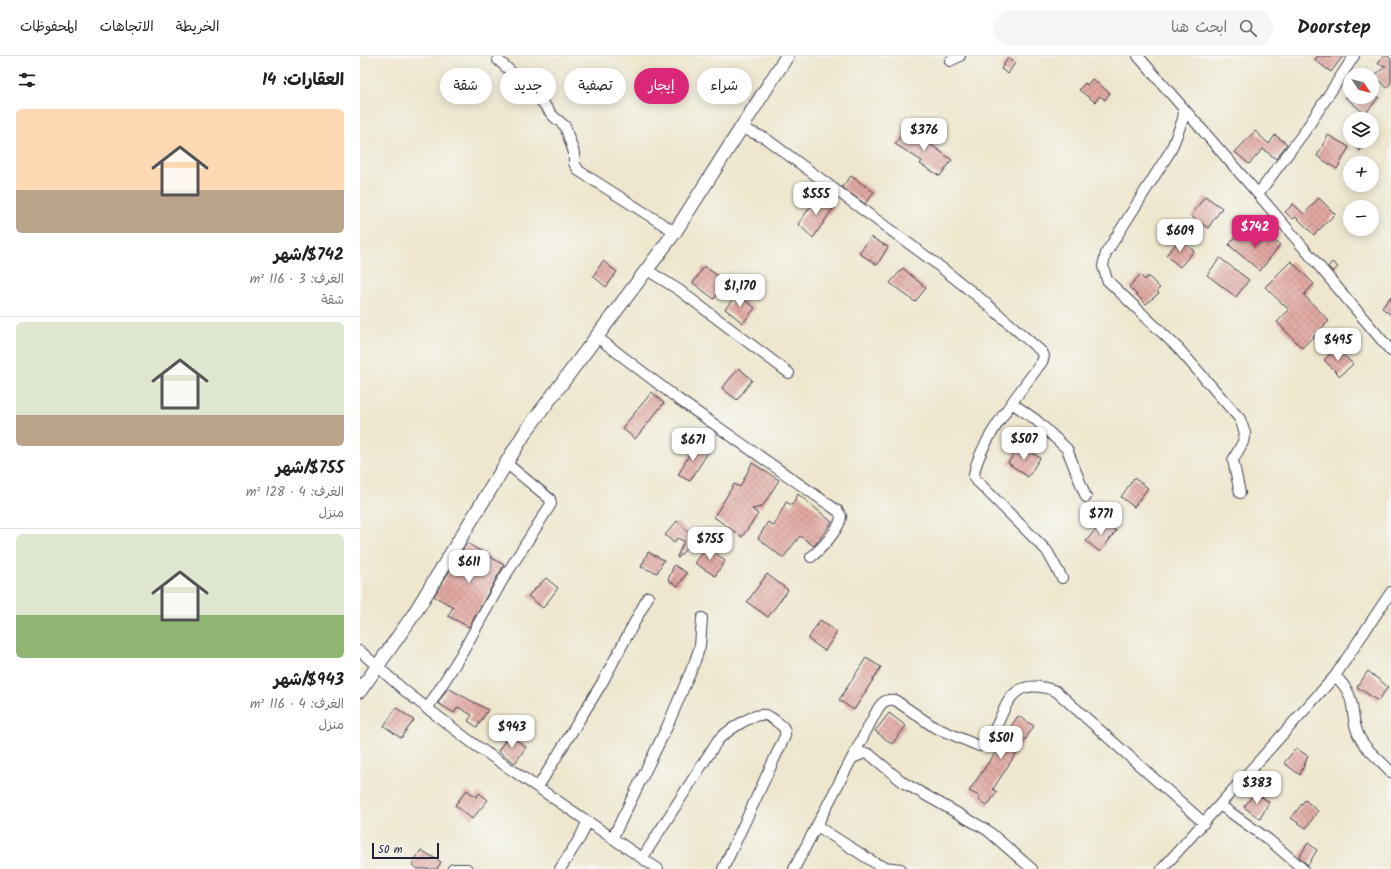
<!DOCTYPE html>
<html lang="ar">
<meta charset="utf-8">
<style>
body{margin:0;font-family:Kalam,"Playpen Sans Arabic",sans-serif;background:#f6f6f6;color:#222;direction:rtl;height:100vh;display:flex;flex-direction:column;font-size:15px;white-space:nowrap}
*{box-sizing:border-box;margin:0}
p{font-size:13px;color:#767676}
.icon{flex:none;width:22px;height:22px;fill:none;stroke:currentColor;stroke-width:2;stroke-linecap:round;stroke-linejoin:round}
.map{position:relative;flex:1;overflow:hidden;direction:ltr}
.panel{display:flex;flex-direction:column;background:#fff;width:360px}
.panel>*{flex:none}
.guide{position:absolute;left:12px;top:12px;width:380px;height:36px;direction:rtl;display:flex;gap:8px}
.needle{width:26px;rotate:125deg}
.tools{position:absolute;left:983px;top:12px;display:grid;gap:8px}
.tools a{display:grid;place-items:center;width:36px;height:36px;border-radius:50%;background:#fff;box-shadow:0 2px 10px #0003;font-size:20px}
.scale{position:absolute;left:12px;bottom:10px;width:67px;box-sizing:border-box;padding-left:4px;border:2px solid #22223b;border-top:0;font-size:11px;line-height:14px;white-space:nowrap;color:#22223b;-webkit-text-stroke:3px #f6f6f2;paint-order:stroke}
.price{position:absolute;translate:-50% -34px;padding:0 9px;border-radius:8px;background:#fff;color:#222;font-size:13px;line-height:26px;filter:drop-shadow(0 1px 2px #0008)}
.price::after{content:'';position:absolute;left:50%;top:24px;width:12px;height:9px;margin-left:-6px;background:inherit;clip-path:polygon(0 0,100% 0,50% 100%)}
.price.current{background:#db2777;color:#fff}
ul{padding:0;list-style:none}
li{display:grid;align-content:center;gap:8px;height:212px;padding:0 16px}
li+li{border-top:1px solid #e0e0e0}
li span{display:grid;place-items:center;height:124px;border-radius:6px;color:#555}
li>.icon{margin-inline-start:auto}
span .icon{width:72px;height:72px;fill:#fffc;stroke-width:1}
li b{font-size:17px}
h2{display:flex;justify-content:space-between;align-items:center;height:48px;padding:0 16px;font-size:17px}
.tag{padding:0 14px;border-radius:18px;background:#fff;box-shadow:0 2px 10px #0003;font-size:14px;line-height:36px}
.tag.current{background:#db2777;color:#fff}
header{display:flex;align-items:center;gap:24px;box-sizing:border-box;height:56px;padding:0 20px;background:#fff;border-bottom:1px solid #e0e0e0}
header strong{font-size:19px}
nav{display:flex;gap:22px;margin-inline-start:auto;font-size:14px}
.search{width:280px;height:36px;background:#f6f6f6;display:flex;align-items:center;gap:10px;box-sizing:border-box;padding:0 14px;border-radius:22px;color:#767676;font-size:15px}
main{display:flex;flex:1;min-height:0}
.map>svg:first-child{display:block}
.building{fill:url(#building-cross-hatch)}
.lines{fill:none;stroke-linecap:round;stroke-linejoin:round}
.minor-casing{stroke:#414051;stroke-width:12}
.tertiary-casing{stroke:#414051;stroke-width:15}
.minor{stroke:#fff;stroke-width:10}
.tertiary{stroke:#fff;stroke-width:13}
</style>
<header>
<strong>Doorstep</strong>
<div class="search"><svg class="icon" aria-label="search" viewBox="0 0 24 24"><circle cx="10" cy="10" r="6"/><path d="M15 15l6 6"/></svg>ابحث هنا</div>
<nav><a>الخريطة</a><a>الاتجاهات</a><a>المحفوظات</a></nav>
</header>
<main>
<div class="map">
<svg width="1031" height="813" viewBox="0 0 1031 813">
<defs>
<pattern id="building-cross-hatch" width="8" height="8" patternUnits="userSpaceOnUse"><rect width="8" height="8" fill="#e1a7a0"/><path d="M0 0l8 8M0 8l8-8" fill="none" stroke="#c18f8b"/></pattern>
</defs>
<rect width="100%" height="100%" fill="#f6f6f2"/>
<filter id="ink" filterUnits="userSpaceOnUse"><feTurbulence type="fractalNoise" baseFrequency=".025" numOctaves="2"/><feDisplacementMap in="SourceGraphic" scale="8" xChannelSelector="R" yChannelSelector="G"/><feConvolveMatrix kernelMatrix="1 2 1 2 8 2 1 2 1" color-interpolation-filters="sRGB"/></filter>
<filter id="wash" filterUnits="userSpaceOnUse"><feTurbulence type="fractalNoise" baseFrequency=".012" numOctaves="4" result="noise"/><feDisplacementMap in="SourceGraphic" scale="16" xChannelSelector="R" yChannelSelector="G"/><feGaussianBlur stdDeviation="0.9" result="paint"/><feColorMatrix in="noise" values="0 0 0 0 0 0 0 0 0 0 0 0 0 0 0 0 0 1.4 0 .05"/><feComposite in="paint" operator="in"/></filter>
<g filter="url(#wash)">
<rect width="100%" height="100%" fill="#eee7ce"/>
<g id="blocks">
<!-- building -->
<path class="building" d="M958,0H983L971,16L955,4Z
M1023,0H1028L1031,3V27L1027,32L1015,19L1026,10L1018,8Z
M648,2L655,7L648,18L641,13Z
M732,23L750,37L745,44L740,40L735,46L719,34L725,27L727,29Z
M985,41H1019L1005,58Z
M547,71L592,104L580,120L560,108L562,105L535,88Z
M895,75L909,88L915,79L927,88L916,103L903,93L889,108L875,96Z
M968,79L989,91L977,113L957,100Z
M990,85H1006L1000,95Z
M491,120L514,136L505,148L482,131Z
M458,140L474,151L453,182L438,168Z
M845,140L862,152L848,172L831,160Z
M959,142L975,158L954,179L936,161L933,163L925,156L933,148L944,158Z
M880,175L897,189L906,178L920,189L900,215L869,189Z
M511,181L528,191L517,209L499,197Z
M820,183L834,195L820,211L806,199Z
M860,202L889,224L876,241L847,219Z
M243,205L257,216L246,231L233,220Z
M931,205L954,228L944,239L969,265L942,292L917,266L929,254L905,231Z
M972,206L978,211L973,216L968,211Z
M344,210L366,226L354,243L333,227Z
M543,212L566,232L555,246L530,227Z
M780,219L785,224L788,220L800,232L797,235L799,237L786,248L769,231Z
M377,238L395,252L383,267L365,253Z
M1031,240V259L1022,252Z
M976,292L993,308L980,320L964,304Z
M379,312L392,324L377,344L362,332Z
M292,336L304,347L275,383L262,372Z
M336,386L349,395L330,425L318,419Z
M660,389L680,402L668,421L648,407Z
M392,407L419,424L402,451L392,453L398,458L382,481L354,461L374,428L380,431Z
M774,422L788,432L774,451L761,441Z
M438,438L472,466L454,490L440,480L423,502L398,482L408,466L414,470L426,446L432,449Z
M317,465L335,482L318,502L317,501L324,485L317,482L314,487L305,479Z
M743,465L756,475L740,496L726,485Z
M107,487L144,509L109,571L88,560L93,551L74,540Z
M348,490L365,505L355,520L335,507Z
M288,496L304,504L297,517L281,511Z
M314,509L327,517L318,530L308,524Z
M407,518L428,534L408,561L387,546Z
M186,522L198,532L183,552L168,540Z
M460,564L477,576L465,595L448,583Z
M506,602L521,611L494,654L479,644Z
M1008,615L1028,631L1018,645L997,631Z
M88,632L128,654L117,671L108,665L112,659L98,651L94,657L78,647Z
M36,652L54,664L41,682L24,670Z
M529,657L546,670L532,688L515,675Z
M658,660L674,670L633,733L637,736L627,750L619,744V740L609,735L640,690L638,689Z
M149,679L166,691L155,707L138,695Z
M936,692L948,700L940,719L924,707Z
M107,734L116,741L119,737L128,744L112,763L95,749Z
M895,736L909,746L900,763L884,751Z
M945,744L958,755L946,772L931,762Z
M948,787L957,794L948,809L939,801Z
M61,794L81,806L77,813H58L52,809Z"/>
</g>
</g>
<g filter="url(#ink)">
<use href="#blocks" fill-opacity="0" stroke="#414051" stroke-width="1"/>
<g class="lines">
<!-- minor casing -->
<g class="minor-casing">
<path id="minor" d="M778,0L898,138L1031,295
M138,4L174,36L193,60L205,70L214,97V107L219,115L315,176
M590,5L600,0
M824,54L823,63L811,94L746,197L743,210L747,224L818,292L880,363L885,377L883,386L873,404L880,437
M382,72L405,82L424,96L574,206L621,243L682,296L684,300L682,306C664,330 613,394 614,422L687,495L702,522
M898,138L945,75L994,0
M287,214L319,234L429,317
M237,281L318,343L478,455L481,460C481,472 460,494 451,501
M652,347L676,364L707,393L726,441
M0,595L45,635L115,689L298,813
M975,620C1001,643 987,661 1001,684C1008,696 1022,705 1031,716
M67,653L102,597L142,525L191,448L190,443L146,407
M493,702L504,697L509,698L544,727L627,774L672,813
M178,731L242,627L288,541
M860,749L909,784L943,813
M457,770L515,807L524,811L541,813
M253,781L307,671L335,605L340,590L342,562
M283,801L358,684C366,676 389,660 400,659C407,658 412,662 417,666C423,670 426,673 425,680L363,813
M93,813H107
M200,813L221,780L227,766
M434,813L514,660C519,651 522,642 535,644L574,671L619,690C649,676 636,613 696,635L844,767
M802,813L975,620L1031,536"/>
</g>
<!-- tertiary casing -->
<g class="tertiary-casing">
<path id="tertiary" d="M0,635L54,558L166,375L315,176L427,0"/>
</g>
<!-- minor -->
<use href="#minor" class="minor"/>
<!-- tertiary -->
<use href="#tertiary" class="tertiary"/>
</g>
</g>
</svg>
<div class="tools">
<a><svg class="needle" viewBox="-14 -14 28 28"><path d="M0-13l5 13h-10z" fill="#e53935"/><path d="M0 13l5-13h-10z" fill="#767676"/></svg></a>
<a><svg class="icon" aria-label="layers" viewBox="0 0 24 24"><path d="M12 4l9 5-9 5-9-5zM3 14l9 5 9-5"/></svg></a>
<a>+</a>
<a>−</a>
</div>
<div class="scale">50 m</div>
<b class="price" style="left:564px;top:96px">$376</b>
<b class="price" style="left:456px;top:160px">$555</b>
<b class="price current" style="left:895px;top:193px">$742</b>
<b class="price" style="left:820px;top:197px">$609</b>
<b class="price" style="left:380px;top:252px">$1,170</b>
<b class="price" style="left:978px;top:306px">$495</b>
<b class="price" style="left:664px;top:405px">$507</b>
<b class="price" style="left:333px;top:406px">$671</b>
<b class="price" style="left:741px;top:480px">$771</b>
<b class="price" style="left:350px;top:505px">$755</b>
<b class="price" style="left:109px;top:528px">$611</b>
<b class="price" style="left:152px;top:693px">$943</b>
<b class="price" style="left:641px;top:704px">$501</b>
<b class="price" style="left:897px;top:749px">$383</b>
<div class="guide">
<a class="tag">شراء</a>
<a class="tag current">إيجار</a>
<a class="tag">تصفية</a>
<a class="tag">جديد</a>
<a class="tag">شقة</a>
</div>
</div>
<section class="panel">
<h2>العقارات: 14<svg class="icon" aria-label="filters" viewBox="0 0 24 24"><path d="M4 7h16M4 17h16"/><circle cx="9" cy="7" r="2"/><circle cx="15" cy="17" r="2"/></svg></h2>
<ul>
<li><span style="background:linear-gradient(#ffd9b3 65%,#b9a48a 0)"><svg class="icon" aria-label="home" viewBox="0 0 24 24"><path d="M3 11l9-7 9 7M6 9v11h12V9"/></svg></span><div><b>$742/شهر</b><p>الغرف: 3 · 116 m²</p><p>شقة</p></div></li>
<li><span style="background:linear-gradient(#dfe7d0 75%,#b9a48a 0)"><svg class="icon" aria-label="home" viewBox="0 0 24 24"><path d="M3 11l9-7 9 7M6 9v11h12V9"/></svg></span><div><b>$755/شهر</b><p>الغرف: 4 · 128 m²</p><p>منزل</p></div></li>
<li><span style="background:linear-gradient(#dfe7d0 65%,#8fb573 0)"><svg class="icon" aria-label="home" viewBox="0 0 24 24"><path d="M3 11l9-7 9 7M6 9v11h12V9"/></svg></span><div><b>$943/شهر</b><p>الغرف: 4 · 116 m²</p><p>منزل</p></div></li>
</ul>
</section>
</main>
